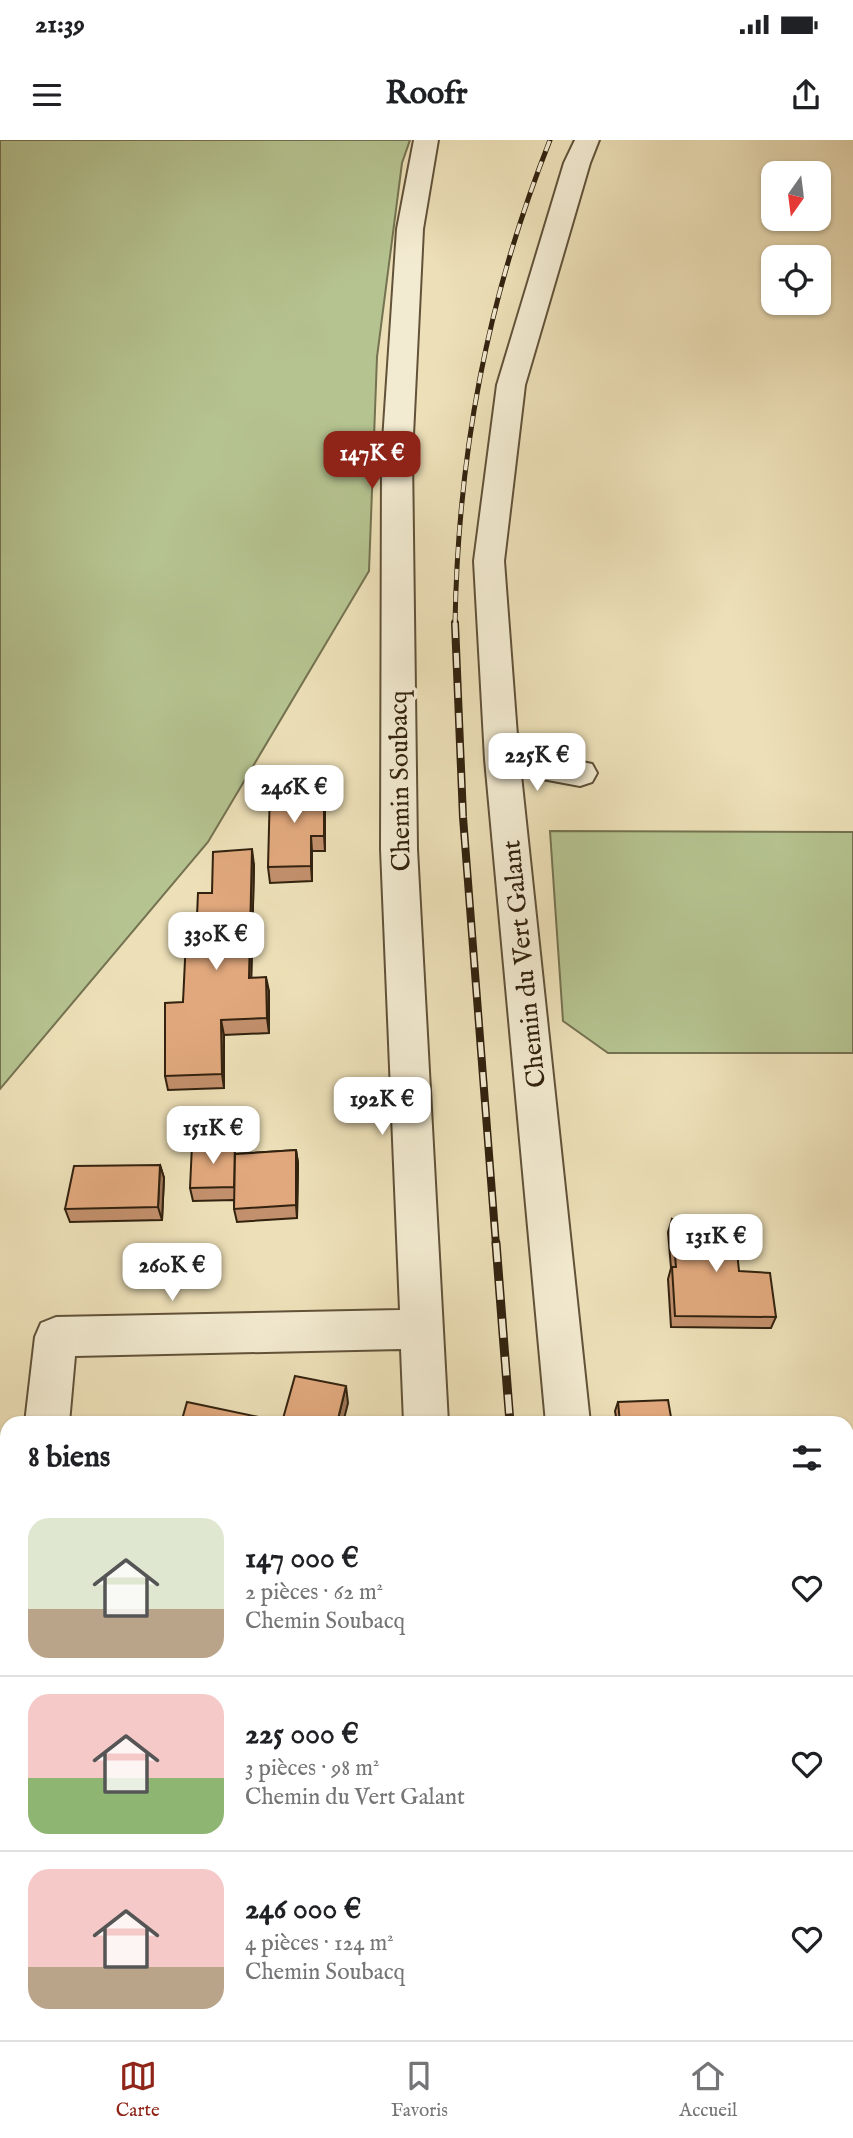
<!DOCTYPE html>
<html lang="fr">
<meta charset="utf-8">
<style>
body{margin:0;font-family:"IM FELL English",serif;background:#f6f6f6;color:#202124;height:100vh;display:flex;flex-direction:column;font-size:26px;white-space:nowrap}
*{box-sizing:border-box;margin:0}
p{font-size:23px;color:#757577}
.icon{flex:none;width:38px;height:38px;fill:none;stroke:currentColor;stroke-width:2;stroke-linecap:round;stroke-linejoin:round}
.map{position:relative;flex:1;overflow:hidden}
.panel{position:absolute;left:0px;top:1276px;width:854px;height:625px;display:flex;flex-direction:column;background:#fff;border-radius:21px 21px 0 0;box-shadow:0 2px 5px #0004}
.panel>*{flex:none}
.needle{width:46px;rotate:194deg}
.tools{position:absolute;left:761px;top:21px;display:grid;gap:14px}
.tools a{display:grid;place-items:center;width:70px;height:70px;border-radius:14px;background:#fff;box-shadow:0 2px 5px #0004;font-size:35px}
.price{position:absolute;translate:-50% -60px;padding:0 16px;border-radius:14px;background:#fff;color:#222;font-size:23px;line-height:46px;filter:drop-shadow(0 2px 4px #0008)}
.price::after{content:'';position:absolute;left:50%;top:42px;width:21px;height:16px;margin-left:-10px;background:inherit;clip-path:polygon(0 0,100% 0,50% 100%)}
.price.active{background:#8f2418;color:#fff}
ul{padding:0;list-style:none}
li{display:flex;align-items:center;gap:21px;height:175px;padding:0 28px}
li+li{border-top:2px solid #e0e0e0}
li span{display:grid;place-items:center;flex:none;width:196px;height:140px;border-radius:21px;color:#555}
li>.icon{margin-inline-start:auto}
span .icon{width:84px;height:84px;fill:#fffc;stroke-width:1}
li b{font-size:30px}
h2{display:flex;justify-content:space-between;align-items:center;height:84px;padding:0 28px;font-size:30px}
.status{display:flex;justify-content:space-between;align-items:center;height:49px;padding:0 35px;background:#fff;direction:ltr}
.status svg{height:19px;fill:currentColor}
header{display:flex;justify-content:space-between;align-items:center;height:91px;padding:0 28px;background:#fff;font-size:32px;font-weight:800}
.tab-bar{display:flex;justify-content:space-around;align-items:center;height:98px;border-top:2px solid #e0e0e0;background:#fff;font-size:19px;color:#757577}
.tab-bar a{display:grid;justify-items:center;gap:4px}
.tab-bar .active{color:#8f2418}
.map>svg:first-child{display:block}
.green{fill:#b5c390;stroke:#747250;stroke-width:2}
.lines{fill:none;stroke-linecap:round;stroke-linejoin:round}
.lane-casing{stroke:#615239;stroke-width:3}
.street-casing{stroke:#615239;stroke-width:4}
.lane{fill:#f3ebd1;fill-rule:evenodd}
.street{fill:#f3ebd1;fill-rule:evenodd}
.rail-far2-casing{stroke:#32220f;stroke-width:5}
.rail-far1-casing{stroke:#32220f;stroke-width:8}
.rail-casing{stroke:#32220f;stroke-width:9}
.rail-far2{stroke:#f3ebd1;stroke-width:3.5;stroke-dasharray:11;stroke-linecap:butt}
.rail-far1{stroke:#f3ebd1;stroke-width:5;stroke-dasharray:15;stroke-linecap:butt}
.rail{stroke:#f3ebd1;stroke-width:6;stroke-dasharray:19;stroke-linecap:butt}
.wall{fill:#c2906c;stroke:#32220f;stroke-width:2}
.shaded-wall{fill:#9e7658;stroke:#32220f;stroke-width:2}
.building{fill:#e1a87d;stroke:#32220f;stroke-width:2}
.labels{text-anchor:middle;stroke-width:7;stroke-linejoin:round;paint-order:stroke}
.street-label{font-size:26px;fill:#32220f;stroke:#f3ebd1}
</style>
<div class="status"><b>21:39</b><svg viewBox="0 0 49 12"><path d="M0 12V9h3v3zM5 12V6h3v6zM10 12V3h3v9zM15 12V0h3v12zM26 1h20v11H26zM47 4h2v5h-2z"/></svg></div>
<header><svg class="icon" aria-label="menu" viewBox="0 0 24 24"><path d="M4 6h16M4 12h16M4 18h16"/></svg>Roofr<svg class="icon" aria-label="share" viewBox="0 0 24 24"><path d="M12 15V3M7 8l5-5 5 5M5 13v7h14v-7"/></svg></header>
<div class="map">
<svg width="853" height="1900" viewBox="0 0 853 1900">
<rect width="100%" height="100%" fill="#ede0b8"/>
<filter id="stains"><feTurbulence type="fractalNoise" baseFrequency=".00286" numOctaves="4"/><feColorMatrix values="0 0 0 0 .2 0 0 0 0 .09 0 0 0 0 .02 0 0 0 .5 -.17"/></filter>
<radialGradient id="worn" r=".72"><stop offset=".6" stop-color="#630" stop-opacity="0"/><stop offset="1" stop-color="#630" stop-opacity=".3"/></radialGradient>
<!-- green -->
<path class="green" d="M0,0H410L402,23L377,217L369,431L208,702L0,949Z
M550,691L853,692V913H608L563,881Z"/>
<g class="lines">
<!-- lane casing -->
<g class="lane-casing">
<path id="lane" d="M221,1894H261L263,1900H223Z"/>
</g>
<!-- street casing -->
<g class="street-casing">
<path id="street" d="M414,0H438L423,89L412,316L417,709L448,1283H404L401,1209L75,1216L69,1283H25L35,1197L41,1183L56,1177L400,1170L381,709L382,316L397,89Z
M575,0H599L590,23L525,245L504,421L518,609L592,624L597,633L592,642L580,646L521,635L590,1283H546L485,619L474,421L497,245L564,23Z
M853,1384V1428L847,1429V1385Z
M434,1894H486V1900H434Z
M618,1894H670L671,1900H619Z"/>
</g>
<!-- lane -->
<use href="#lane" class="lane"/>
<!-- street -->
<use href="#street" class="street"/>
<!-- rail-far2 casing -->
<g class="rail-far2-casing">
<path id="rail-far2" d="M455,484C458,313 487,159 550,0"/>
</g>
<!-- rail-far1 casing -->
<g class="rail-far1-casing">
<path id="rail-far1" d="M455,483L463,677L496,1105"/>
</g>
<!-- rail casing -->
<g class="rail-casing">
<path id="rail" d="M496,1103L510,1283
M557,1894L558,1900"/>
</g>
<!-- rail-far2 -->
<use href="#rail-far2" class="rail-far2"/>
<!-- rail-far1 -->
<use href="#rail-far1" class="rail-far1"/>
<!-- rail -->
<use href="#rail" class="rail"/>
</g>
<!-- wall -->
<path class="wall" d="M325,663V711H312V741L270,743L268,727Z
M254,725L251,838L269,851V893L224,895V948L168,950L165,936L183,862L196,799L212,753Z
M296,1010L298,1023L297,1078L237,1082L234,1069V1060L193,1061L190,1048L237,1014Z
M160,1025L164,1038L162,1080L70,1082L65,1069Z
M672,1079L739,1131L776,1177L771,1188L671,1187L668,1139L671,1128L668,1092Z
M618,1262L672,1283H617L615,1271Z
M0,1515L7,1517V1598L0,1596Z
M853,1562V1716L847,1712V1573Z"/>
<!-- shaded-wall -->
<path class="shaded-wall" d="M324,647L325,663V711L324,696Z
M311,696L312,711V741L311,726Z
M252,709L254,725L251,852L249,838Z
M266,837L269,851V893L267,878Z
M221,880L224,895V948L222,934Z
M296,1010L298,1023L297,1078L296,1065Z
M160,1025L164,1038L162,1080L158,1067Z
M346,1246L348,1263L343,1283H337Z"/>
<!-- building -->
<path class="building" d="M324,647V696H311V726L268,727L270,649Z
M252,709L249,838L266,837L267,878L221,880L222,934L165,936V863L183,862L186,799H196L198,753H212L213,712Z
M235,1003L234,1047L190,1048L192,1005Z
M296,1010V1065L234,1069L235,1014Z
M160,1025L158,1067L65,1069L74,1026Z
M672,1079L734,1081L739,1131L770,1133L776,1177L675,1176L672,1127H676Z
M295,1236L346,1246L337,1283H181L187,1262L282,1282Z
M668,1260L672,1283H620L618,1262Z
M0,1515L7,1517V1593L0,1591Z
M853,1567V1706L847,1702V1578Z
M7,1618V1642L0,1640Z
M280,1894H345L344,1900H278Z"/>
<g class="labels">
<!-- street labels -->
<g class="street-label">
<text transform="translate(399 641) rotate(-91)" y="9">Chemin Soubacq</text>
<text transform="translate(523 824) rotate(-96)" y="9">Chemin du Vert Galant</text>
</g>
</g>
<rect width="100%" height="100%" filter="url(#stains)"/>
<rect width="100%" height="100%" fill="url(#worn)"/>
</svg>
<div class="tools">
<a><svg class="needle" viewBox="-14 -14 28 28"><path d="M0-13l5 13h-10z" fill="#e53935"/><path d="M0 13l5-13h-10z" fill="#757577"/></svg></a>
<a><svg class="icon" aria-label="locate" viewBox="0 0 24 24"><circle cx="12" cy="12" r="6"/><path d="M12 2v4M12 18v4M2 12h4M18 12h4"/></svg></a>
</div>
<b class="price active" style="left:372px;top:351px">147K €</b>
<b class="price" style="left:537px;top:653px">225K €</b>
<b class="price" style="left:294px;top:685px">246K €</b>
<b class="price" style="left:216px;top:832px">330K €</b>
<b class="price" style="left:382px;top:997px">192K €</b>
<b class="price" style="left:213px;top:1026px">151K €</b>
<b class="price" style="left:716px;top:1134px">131K €</b>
<b class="price" style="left:172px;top:1163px">260K €</b>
<section class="panel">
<h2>8 biens<svg class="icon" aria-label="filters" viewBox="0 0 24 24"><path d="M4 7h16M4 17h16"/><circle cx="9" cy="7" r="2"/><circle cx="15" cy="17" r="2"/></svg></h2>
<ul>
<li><span style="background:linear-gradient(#dfe7d0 65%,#b9a48a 0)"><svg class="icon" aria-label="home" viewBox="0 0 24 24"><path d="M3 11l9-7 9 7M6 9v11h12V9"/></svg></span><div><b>147 000 €</b><p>2 pièces · 62 m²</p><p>Chemin Soubacq</p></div><svg class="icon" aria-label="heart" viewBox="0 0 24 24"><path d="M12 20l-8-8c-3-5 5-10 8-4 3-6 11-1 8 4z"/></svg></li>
<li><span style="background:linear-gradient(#f6c9c9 60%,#8fb573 0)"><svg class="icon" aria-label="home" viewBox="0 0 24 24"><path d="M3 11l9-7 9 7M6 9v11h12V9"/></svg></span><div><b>225 000 €</b><p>3 pièces · 98 m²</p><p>Chemin du Vert Galant</p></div><svg class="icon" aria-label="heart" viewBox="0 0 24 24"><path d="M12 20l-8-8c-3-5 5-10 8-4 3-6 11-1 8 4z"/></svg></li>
<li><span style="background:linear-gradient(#f6c9c9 70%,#b9a48a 0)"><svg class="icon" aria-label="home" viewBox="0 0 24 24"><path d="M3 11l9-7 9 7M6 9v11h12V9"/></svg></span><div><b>246 000 €</b><p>4 pièces · 124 m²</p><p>Chemin Soubacq</p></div><svg class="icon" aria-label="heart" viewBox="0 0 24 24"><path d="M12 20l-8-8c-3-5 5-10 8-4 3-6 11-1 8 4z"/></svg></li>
</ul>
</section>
</div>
<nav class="tab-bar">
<a class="active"><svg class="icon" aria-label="map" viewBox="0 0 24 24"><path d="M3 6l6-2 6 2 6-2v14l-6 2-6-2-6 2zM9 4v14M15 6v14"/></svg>Carte</a>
<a><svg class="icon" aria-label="saved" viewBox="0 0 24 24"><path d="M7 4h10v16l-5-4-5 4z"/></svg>Favoris</a>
<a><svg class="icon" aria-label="home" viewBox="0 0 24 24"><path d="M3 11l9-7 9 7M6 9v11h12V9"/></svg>Accueil</a>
</nav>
